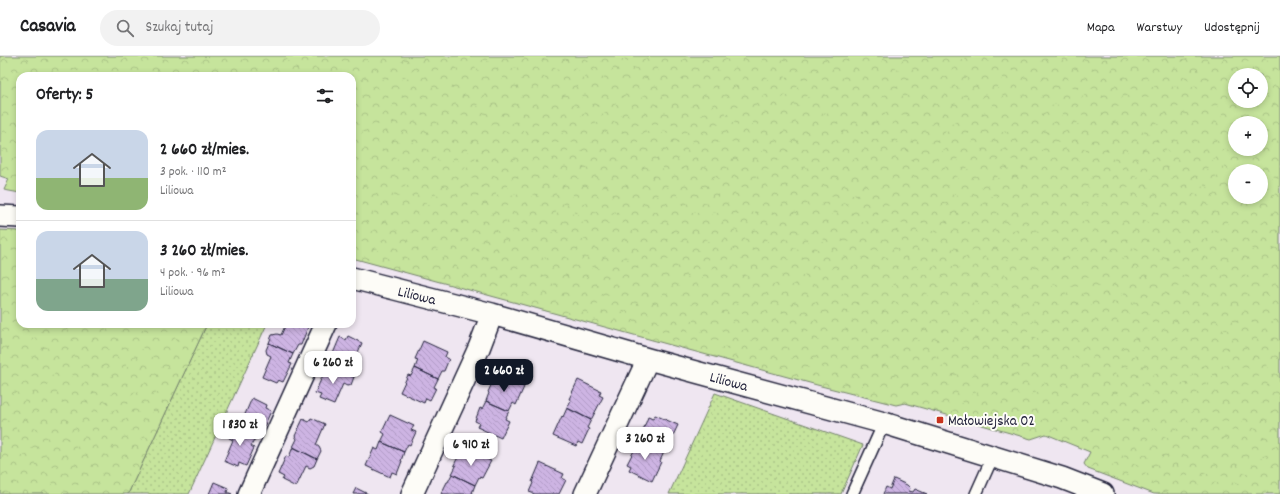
<!DOCTYPE html>
<html lang="pl">
<meta charset="utf-8">
<style>
body{margin:0;font-family:Dekko,sans-serif;background:#f2f2f2;color:#202124;height:100vh;display:flex;flex-direction:column;font-size:15px;white-space:nowrap}
*{box-sizing:border-box;margin:0}
p{font-size:13px;color:#757577}
.icon{flex:none;width:22px;height:22px;fill:none;stroke:currentColor;stroke-width:2;stroke-linecap:round;stroke-linejoin:round}
.map{position:relative;flex:1;overflow:hidden}
.sheet{position:absolute;left:16px;top:16px;width:340px;height:256px;display:flex;flex-direction:column;background:#fff;border-radius:12px;box-shadow:0 2px 6px #0003}
.sheet>*{flex:none}
.tools{position:absolute;left:1228px;top:12px;display:grid;gap:8px}
.tools a{display:grid;place-items:center;width:40px;height:40px;border-radius:50%;background:#fff;box-shadow:0 2px 6px #0003;font-size:20px}
.price{position:absolute;translate:-50% -34px;padding:0 9px;border-radius:8px;background:#fff;color:#222;font-size:13px;line-height:26px;filter:drop-shadow(0 1px 2px #0008)}
.price::after{content:'';position:absolute;left:50%;top:24px;width:12px;height:9px;margin-left:-6px;background:inherit;clip-path:polygon(0 0,100% 0,50% 100%)}
.price.active{background:#111827;color:#fff}
ul{padding:0;list-style:none}
li{display:flex;align-items:center;gap:12px;height:100px;padding:0 20px}
li+li{border-top:1px solid #e0e0e0}
li span{display:grid;place-items:center;flex:none;width:112px;height:80px;border-radius:12px;color:#555}
li>.icon{margin-inline-start:auto}
span .icon{width:48px;height:48px;fill:#fffc;stroke-width:1}
li b{font-size:17px}
h2{display:flex;justify-content:space-between;align-items:center;height:48px;padding:0 20px;font-size:17px}
header{display:flex;align-items:center;gap:24px;box-sizing:border-box;height:56px;padding:0 20px;background:#fff;border-bottom:1px solid #e0e0e0}
header strong{font-size:19px}
nav{display:flex;gap:22px;margin-inline-start:auto;font-size:14px}
.search{width:280px;height:36px;background:#f2f2f2;display:flex;align-items:center;gap:10px;box-sizing:border-box;padding:0 14px;border-radius:22px;color:#757577;font-size:15px}
.map>svg:first-child{display:block}
.grass{fill:url(#grass-dots);stroke:#74836c}
.forest{fill:url(#forest-crowns);stroke:#74836c;fill-rule:evenodd}
.building{fill:url(#building-back-hatch);stroke:#22223b}
.lines{fill:none;stroke-linecap:round;stroke-linejoin:round}
.service-casing{stroke:#22223b;stroke-width:14}
.minor-casing{stroke:#22223b;stroke-width:24}
.service{stroke:#fdfcf7;stroke-width:11}
.minor{stroke:#fdfcf7;stroke-width:21}
.poi-dot{fill:#c8321e;stroke:#fdfcf7;stroke-width:1.5}
.labels{text-anchor:middle;stroke-width:4;stroke-linejoin:round;paint-order:stroke}
.street-label{font-size:15px;fill:#22223b;stroke:#fdfcf7}
.poi-label{font-size:15px;fill:#22223b;stroke:#fdfcf7;text-anchor:start}
</style>
<header>
<strong>Casavia</strong>
<div class="search"><svg class="icon" aria-label="search" viewBox="0 0 24 24"><circle cx="10" cy="10" r="6"/><path d="M15 15l6 6"/></svg>Szukaj tutaj</div>
<nav><a>Mapa</a><a>Warstwy</a><a>Udostępnij</a></nav>
</header>
<div class="map">
<svg width="1280" height="438" viewBox="0 0 1280 438">
<defs>
<pattern id="grass-dots" width="8" height="8" patternUnits="userSpaceOnUse"><rect width="8" height="8" fill="#c6e49c"/><path d="M2 2h.1M6 6h.1" fill="none" stroke="#aac387" stroke-width="1.8" stroke-linecap="round"/></pattern>
<pattern id="forest-crowns" width="20" height="18" patternUnits="userSpaceOnUse"><rect width="20" height="18" fill="#c6e49c"/><path d="M2 6a3 3 0 1 1 6 0M12 15a3 3 0 1 1 6 0" fill="none" stroke="#aac387"/></pattern>
<pattern id="building-back-hatch" width="6" height="6" patternUnits="userSpaceOnUse"><rect width="6" height="6" fill="#cdb4e3"/><path d="M-1 5l2 2M0 0l6 6M5-1l2 2" fill="none" stroke="#b09ac4"/></pattern>
</defs>
<rect width="100%" height="100%" fill="#efe6f1"/>
<filter id="ink" filterUnits="userSpaceOnUse"><feTurbulence type="fractalNoise" baseFrequency=".025" numOctaves="2"/><feDisplacementMap in="SourceGraphic" scale="8" xChannelSelector="R" yChannelSelector="G"/><feConvolveMatrix kernelMatrix="1 2 1 2 8 2 1 2 1" color-interpolation-filters="sRGB"/></filter>
<g filter="url(#ink)">
<!-- grass -->
<path class="grass" d="M207,268H267L189,438H128Z
M715,337L863,389L841,438H669Z"/>
<!-- forest -->
<path class="forest" d="M0,0H1280V438H1154L1088,413L1084,408L1090,396L1046,378L1031,383L905,347L896,349L817,329L352,202V20H20V137L4,134L9,123L0,120ZM1235,19H1261V45H1235ZM1235,67H1261V93H1235ZM1235,115H1261V141H1235Z
M0,174L20,175V268H207L128,438H0Z"/>
<!-- building -->
<path class="building" d="M286,268H303L308,271L301,289H298L293,298L269,287L272,279L277,278L281,279Z
M348,280L362,287L353,308L356,309L358,314L354,321L330,310L334,301L332,300L340,281L346,284Z
M423,285L447,296L445,301L449,303L444,315H442L438,323L415,312L418,304L415,303Z
M269,287L293,298L289,307L292,308L283,326L278,324L276,327L262,321L271,300L267,298L266,294Z
M330,310L354,321L351,329L347,330L343,328L334,349L319,343L321,339L315,337L323,319H326Z
M415,312L438,323L434,331L436,332L430,344L426,342L424,347L400,336L408,319L411,320Z
M500,320L524,331L516,349L513,347L509,355L486,345L489,337L488,336L494,323L498,325Z
M578,324L601,335L599,339L603,341L591,364L567,352L571,344L569,343Z
M252,342L266,349L265,352L271,355L263,373L260,372L256,381L232,370L235,363L239,361L243,363Z
M486,345L509,355L505,363L509,365L501,382L477,371L479,367L475,365L480,352L482,353Z
M567,352L591,364L587,372L589,373L582,388L578,386L576,390L553,380L562,360L563,361Z
M390,359L414,370L411,374L416,376L410,389L408,388L404,396L381,386L385,378L382,376Z
M655,359L678,369L669,388H667L664,396L639,385L648,361L653,363Z
M311,362L325,368L316,389L319,391L321,395L317,403L293,391L297,383L295,380L303,363L309,366Z
M232,370L256,381L251,390L254,392L246,410L239,407L238,411L224,405L233,384L229,382L228,378Z
M639,385L664,396L660,405L661,406L652,425L629,414L631,410L627,408Z
M381,386L404,396L401,405H402L397,418L392,416L390,421L366,410L374,392L378,394Z
M293,391L317,403L314,410L310,412L306,410L296,431L282,424L284,421L278,418L286,400L289,401Z
M466,394L491,405L482,422L479,421L475,429L452,418L456,410L454,409L460,397L464,399Z
M540,407L564,418L562,422L566,424L559,438H535L529,436L533,427L532,426Z
M452,418L475,429L472,437L474,438H441L447,426H448Z
M894,423L907,429L910,432L909,435L913,436L915,433L927,438H883L886,431L890,433Z
M214,426L228,432L227,436L232,438H209Z
M356,432L368,438H353Z"/>
<g class="lines">
<!-- service casing -->
<g class="service-casing">
<path id="service" d="M852,438L884,367
M976,438L993,400"/>
</g>
<!-- minor casing -->
<g class="minor-casing">
<path id="minor" d="M0,160L20,161
M352,222L492,258L648,303L884,367L1062,422L1103,438
M249,438L326,268
M412,438L479,292L492,258
M585,438L648,303"/>
</g>
<!-- service -->
<use href="#service" class="service"/>
<!-- minor -->
<use href="#minor" class="minor"/>
</g>
</g>
<!-- markers -->
<rect class="poi-dot" x="936" y="360" width="8" height="8" rx="2"/>
<g class="labels">
<!-- street labels -->
<g class="street-label">
<text transform="translate(417 239) rotate(14)" y="5">Liliowa</text>
<text transform="translate(729 325) rotate(15)" y="5">Liliowa</text>
</g>
<!-- poi labels -->
<g class="poi-label">
<text x="948" y="369">Małowiejska 02</text>
</g>
</g>
</svg>
<div class="tools">
<a><svg class="icon" aria-label="locate" viewBox="0 0 24 24"><circle cx="12" cy="12" r="6"/><path d="M12 2v4M12 18v4M2 12h4M18 12h4"/></svg></a>
<a>+</a>
<a>−</a>
</div>
<b class="price" style="left:333px;top:329px">6 260 zł</b>
<b class="price active" style="left:504px;top:337px">2 660 zł</b>
<b class="price" style="left:240px;top:391px">1 830 zł</b>
<b class="price" style="left:645px;top:405px">3 260 zł</b>
<b class="price" style="left:471px;top:411px">6 910 zł</b>
<section class="sheet">
<h2>Oferty: 5<svg class="icon" aria-label="filters" viewBox="0 0 24 24"><path d="M4 7h16M4 17h16"/><circle cx="9" cy="7" r="2"/><circle cx="15" cy="17" r="2"/></svg></h2>
<ul>
<li><span style="background:linear-gradient(#c9d6e8 60%,#8fb573 0)"><svg class="icon" aria-label="home" viewBox="0 0 24 24"><path d="M3 11l9-7 9 7M6 9v11h12V9"/></svg></span><div><b>2 660 zł/mies.</b><p>3 pok. · 110 m²</p><p>Liliowa</p></div></li>
<li><span style="background:linear-gradient(#c9d6e8 60%,#7fa58c 0)"><svg class="icon" aria-label="home" viewBox="0 0 24 24"><path d="M3 11l9-7 9 7M6 9v11h12V9"/></svg></span><div><b>3 260 zł/mies.</b><p>4 pok. · 96 m²</p><p>Liliowa</p></div></li>
</ul>
</section>
</div>
